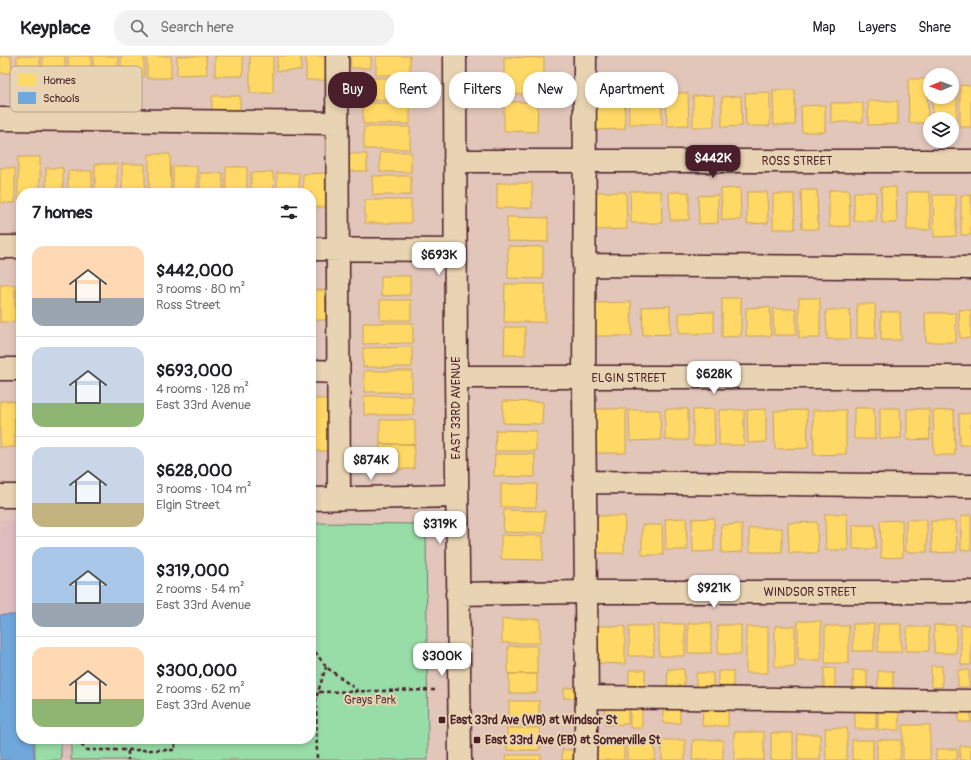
<!DOCTYPE html>
<meta charset="utf-8">
<style>
body{margin:0;font-family:Pangolin,sans-serif;background:#f2f2f2;color:#202124;height:100vh;display:flex;flex-direction:column;font-size:15px;white-space:nowrap}
*{box-sizing:border-box;margin:0}
p{font-size:13px;color:#757577}
.icon{flex:none;width:22px;height:22px;fill:none;stroke:currentColor;stroke-width:2;stroke-linecap:round;stroke-linejoin:round}
.map{position:relative;flex:1;overflow:hidden}
.panel{position:absolute;left:16px;top:132px;width:300px;height:556px;display:flex;flex-direction:column;background:#fff;border-radius:16px;box-shadow:0 2px 6px #0003}
.panel>*{flex:none}
.guide{position:absolute;left:328px;top:16px;width:380px;height:36px;display:flex;gap:8px}
.needle{width:26px;rotate:269deg}
.controls{position:absolute;left:923px;top:12px;display:grid;gap:8px}
.controls a{display:grid;place-items:center;width:36px;height:36px;border-radius:50%;background:#fff;box-shadow:0 2px 6px #0003;font-size:20px}
.price{position:absolute;translate:-50% -34px;padding:0 9px;border-radius:8px;background:#fff;color:#222;font-size:13px;line-height:26px;filter:drop-shadow(0 1px 2px #0008)}
.price::after{content:'';position:absolute;left:50%;top:24px;width:12px;height:9px;margin-left:-6px;background:inherit;clip-path:polygon(0 0,100% 0,50% 100%)}
.price.selected{background:#4a1f2b;color:#fff}
ul{padding:0;list-style:none}
li{display:flex;align-items:center;gap:12px;height:100px;padding:0 16px}
li+li{border-top:1px solid #e0e0e0}
li span{display:grid;place-items:center;flex:none;width:112px;height:80px;border-radius:12px;color:#555}
li>.icon{margin-inline-start:auto}
span .icon{width:48px;height:48px;fill:#fffc;stroke-width:1}
li b{font-size:17px}
h2{display:flex;justify-content:space-between;align-items:center;height:48px;padding:0 16px;font-size:17px}
.tag{padding:0 14px;border-radius:16px;background:#fff;box-shadow:0 2px 6px #0003;font-size:14px;line-height:36px}
.tag.selected{background:#4a1f2b;color:#fff}
header{display:flex;align-items:center;gap:24px;box-sizing:border-box;height:56px;padding:0 20px;background:#fff;border-bottom:1px solid #e0e0e0}
header strong{font-size:19px}
nav{display:flex;gap:22px;margin-inline-start:auto;font-size:14px}
.search{width:280px;height:36px;background:#f2f2f2;display:flex;align-items:center;gap:10px;box-sizing:border-box;padding:0 14px;border-radius:16px;color:#757577;font-size:15px}
.map>svg:first-child{display:block}
.built{fill:#debdbf}
.green{fill:#98dca7;stroke:#717e69}
.homes{fill:#ffd966;stroke:#c9a154}
.schools{fill:#6fa8dc;stroke:#647fa7}
.lines{fill:none;stroke-linecap:round;stroke-linejoin:round}
.minor-casing{stroke:#4a1f2b;stroke-width:25}
.path{stroke:#4a1f2b;stroke-width:2.5;stroke-dasharray:4 3;stroke-linecap:butt}
.minor{stroke:#e8d4b2;stroke-width:22}
.poi-dot{fill:#4a1f2b;stroke:#e8d4b2;stroke-width:1.5}
.labels{text-anchor:middle;stroke-width:4;stroke-linejoin:round;paint-order:stroke}
.street-label{font-size:12px;fill:#4a1f2b;stroke:#e8d4b2}
.park-label{font-size:12px;fill:#563b3e;stroke:#e8d4b2}
.poi-label{font-size:12px;font-weight:bold;fill:#4a1f2b;stroke:#e8d4b2;text-anchor:start}
.key{fill:#e8d4b2;stroke:#b99e8a;stroke-width:1}
.key-label{font-size:11px;fill:#4a1f2b}
</style>
<header>
<strong>Keyplace</strong>
<div class="search"><svg class="icon" aria-label="search" viewBox="0 0 24 24"><circle cx="10" cy="10" r="6"/><path d="M15 15l6 6"/></svg>Search here</div>
<nav><a>Map</a><a>Layers</a><a>Share</a></nav>
</header>
<div class="map">
<svg width="971" height="704" viewBox="0 0 971 704">
<rect width="100%" height="100%" fill="#e2c6ba"/>
<filter id="ink" filterUnits="userSpaceOnUse"><feTurbulence type="fractalNoise" baseFrequency=".025" numOctaves="2"/><feDisplacementMap in="SourceGraphic" scale="8" xChannelSelector="R" yChannelSelector="G"/><feConvolveMatrix kernelMatrix="1 2 1 2 8 2 1 2 1" color-interpolation-filters="sRGB"/></filter>
<g filter="url(#ink)">
<!-- built -->
<path class="built" d="M0,464L21,465V683H71V704H0Z"/>
<!-- green -->
<path class="green" d="M311,467L426,468L428,704H71V683H311Z
M35,683H61V704H35Z"/>
<!-- homes -->
<path class="homes" d="M0,0H11L12,17H0Z
M17,0H40V27H17Z
M43,0H65V25H43Z
M68,0H91V21H68Z
M93,0H118V20H94Z
M121,0H144V21H121Z
M147,0H171V22H147Z
M177,0H206L207,18L177,19Z
M215,0H243V20H215Z
M250,0H273V37H250Z
M277,0H301V14L277,15Z
M306,0H327V24H306Z
M350,0H371V12H351Z
M376,0H410V19H376Z
M504,1L544,2V38H504Z
M363,22H410V44H362Z
M908,23H927L928,67H909Z
M624,24L625,73L595,74V25Z
M661,25L662,68H629L628,26Z
M960,29L971,30V71H960Z
M952,30H957V69H952V63H933L932,41H952Z
M773,34H795V69H774Z
M770,36V70H746L745,37Z
M666,37H688L689,69L667,70Z
M714,39V71H693V40Z
M212,40H240V58H212Z
M741,40L742,70L722,71V41Z
M868,45H898V68L868,69Z
M504,46H538L537,76L504,75Z
M363,47H410V68H363Z
M831,47H863V66H831Z
M825,49V76H802L801,50Z
M364,71H410V93H364Z
M380,96H411V116H380Z
M149,98H170L171,137H149Z
M345,98H367V115H345Z
M18,101H40V137H21V143H18Z
M95,108H117V137H95Z
M122,108H145V137H122Z
M173,110H197V137H173Z
M226,111H247V137H226Z
M0,112H15V147H0Z
M46,112H63V137H46Z
M68,115H92V137H68Z
M273,116L274,137H251V117Z
M200,117H223V137H200Z
M277,117H299V137H277Z
M327,117V151H311V137H303V118Z
M372,120H411V139H373Z
M497,127H532V152H497Z
M881,131H896L897,167H882Z
M740,132L741,164H722L721,133Z
M801,134H817L818,173H802Z
M829,134H849L850,170L829,171Z
M630,135H661L662,167H631Z
M594,136H626L627,173L595,174Z
M669,136H689V164H670Z
M747,136H767L768,167L747,168Z
M854,136H876V165H854Z
M907,136H930V174H907Z
M773,138H794L795,173H773Z
M718,139V167L699,168L698,140Z
M933,139H956V180L934,181Z
M961,139H971V179H961Z
M365,144H411V167H365Z
M507,161L548,162V186L507,185Z
M508,190L543,191V223L508,222Z
M381,220H410V239L381,240Z
M505,228H545V266H504Z
M0,229H15V266H0Z
M17,230H21V273H17Z
M311,234H325L326,264H311Z
M722,242H741V280L722,281Z
M799,242H820V282H799Z
M380,244H411V264H380Z
M631,246L632,280H594V247Z
M857,248H875L876,282H857Z
M670,250V278L643,279L642,251Z
M770,251L771,280H746V252Z
M773,253H796V279H774Z
M826,254H850L851,283H827Z
M959,254H971V282H960Z
M714,256V277L679,278V257Z
M881,256H900L901,284H881Z
M925,257H956V286H926Z
M363,267H413V287L363,288Z
M505,271H525V299H504Z
M412,291V311H363V292Z
M364,315H412V336H364Z
M364,340H413V359H364Z
M311,343H329V395H311Z
M19,344H21V391H19Z
M0,345H14L15,391H0Z
M503,345L543,346L542,368L503,367Z
M854,352H874L875,383H854Z
M880,352H900L901,382L880,383Z
M594,353H626V397H595Z
M665,353H688V384H665Z
M714,353L715,389H693V354Z
M766,353V386L748,387L747,354Z
M907,353H929L930,383L907,384Z
M629,354H660L661,384L630,385Z
M719,354H744V389H719Z
M807,354L808,392L775,393L774,355Z
M813,354H846V398L814,399Z
M954,354L955,399H934L933,355Z
M971,357V389H960L959,358Z
M380,364H415V388H380Z
M496,374L536,375V395H495Z
M380,388H414V413H380Z
M495,398H535V421L494,420Z
M501,428H537L536,451H501Z
M504,454L545,455V477L503,476Z
M825,458H847L848,494H826Z
M971,459V494H961V460Z
M593,460H625L624,497H593Z
M686,462L687,494H666L665,463Z
M714,462V495L693,496L692,463Z
M902,464L903,501L881,502L880,465Z
M906,464H927V496H906Z
M931,465H956L957,496L932,497Z
M817,466L818,497H789L788,467Z
M742,468V496L722,497L721,469Z
M642,469H662L663,499H642Z
M853,469H875L876,493H853Z
M749,472H782V496H750Z
M501,479L543,480V504L501,503Z
M502,563H540V587H502Z
M798,565H821V604H798Z
M688,567H711V597H688Z
M659,568H685V600H659Z
M853,568H874V595H853Z
M878,568H901V596H878Z
M718,569H741V598H718Z
M934,569H956V597H934Z
M961,569H971V609H961Z
M594,570H625V608L594,607Z
M629,570H653L654,600H629Z
M775,570H795V611H775Z
M825,570H849V607H825Z
M746,571H768V617H746Z
M907,571H929V595H906Z
M508,590H537V618H508Z
M931,610H942V631H931Z
M824,612H835V633L824,632Z
M668,613H684V633H667Z
M629,614H645V633L629,632Z
M853,614H867V634L853,633Z
M958,614H969V631H958Z
M718,615H733V632H718Z
M878,615H893V633H878Z
M696,617H713V634H696Z
M509,618H537V637H509Z
M564,632H580V642H564Z
M509,645H539V666H509Z
M605,649H628V668L605,669Z
M959,649H971V666H959Z
M663,650H680V667H663Z
M630,652H642V672H630Z
M703,652H728V670H702Z
M855,654H876V673H855Z
M878,654H899V674H878Z
M903,669H930V704H903Z
M507,672H540V694H507Z
M825,672H847V704H826Z
M734,676H764V704H734Z
M771,677H793V704H771Z
M797,678H820V704H798Z
M595,683H624V704H595Z
M662,684H685V704H662Z
M693,684H723V704H692Z
M852,684H873V704H852Z
M877,684H901L900,704H877Z
M627,687H655V704H627Z
M960,690H971V704H960Z
M936,693H957V704H936Z
M562,694H581V704H562Z
M506,699H541V704H505Z"/>
<!-- schools -->
<path class="schools" d="M0,559H21V683H33L34,704H0Z"/>
<g class="lines">
<!-- minor casing -->
<g class="minor-casing">
<path id="minor" d="M337,0L339,442
M455,0L456,321L460,704
M585,0L584,339L587,641L585,704
M0,63L337,67
M455,105H971
M0,191H21
M311,193L455,194
M584,209L971,212
M0,313H21
M311,315L338,316
M456,321H971
M585,426L971,430
M0,440H21
M311,443L457,440
M457,538L586,536H971
M587,641L971,645"/>
</g>
<!-- path -->
<path class="path" d="M311,590L326,611L357,634
M319,636L436,634
M316,642L317,704
M311,643L316,642L326,611
M78,683V686L87,694H175V683
M128,695V704"/>
<!-- minor -->
<use href="#minor" class="minor"/>
</g>
</g>
<!-- markers -->
<g class="poi-dot">
<rect x="438" y="660" width="8" height="8" rx="2"/>
<rect x="473" y="680" width="8" height="8" rx="2"/>
</g>
<g class="labels">
<!-- street labels -->
<g class="street-label">
<text x="797" y="109">ROSS STREET</text>
<text x="629" y="326">ELGIN STREET</text>
<text transform="translate(456 352) rotate(-90)" y="4">EAST 33RD AVENUE</text>
<text x="810" y="540">WINDSOR STREET</text>
</g>
<!-- park labels -->
<g class="park-label">
<text x="370" y="648">Grays Park</text>
</g>
<!-- poi labels -->
<g class="poi-label">
<text x="450" y="668">East 33rd Ave (WB) at Windsor St</text>
<text x="485" y="688">East 33rd Ave (EB) at Somerville St</text>
</g>
</g>
<!-- legend -->
<rect x="10" y="10" width="132" height="46" rx="6" class="key"/>
<rect x="18" y="18" width="18" height="12" fill="#ffd966"/>
<rect x="18" y="36" width="18" height="12" fill="#6fa8dc"/>
<g class="key-label">
<text x="43" y="28">Homes</text>
<text x="43" y="46">Schools</text>
</g>
</svg>
<div class="controls">
<a><svg class="needle" viewBox="-14 -14 28 28"><path d="M0-13l5 13h-10z" fill="#e53935"/><path d="M0 13l5-13h-10z" fill="#757577"/></svg></a>
<a><svg class="icon" aria-label="layers" viewBox="0 0 24 24"><path d="M12 4l9 5-9 5-9-5zM3 14l9 5 9-5"/></svg></a>
</div>
<b class="price selected" style="left:713px;top:123px">$442K</b>
<b class="price" style="left:439px;top:220px">$693K</b>
<b class="price" style="left:714px;top:339px">$628K</b>
<b class="price" style="left:371px;top:425px">$874K</b>
<b class="price" style="left:440px;top:489px">$319K</b>
<b class="price" style="left:714px;top:553px">$921K</b>
<b class="price" style="left:442px;top:621px">$300K</b>
<div class="guide">
<a class="tag selected">Buy</a>
<a class="tag">Rent</a>
<a class="tag">Filters</a>
<a class="tag">New</a>
<a class="tag">Apartment</a>
</div>
<section class="panel">
<h2>7 homes<svg class="icon" aria-label="filters" viewBox="0 0 24 24"><path d="M4 7h16M4 17h16"/><circle cx="9" cy="7" r="2"/><circle cx="15" cy="17" r="2"/></svg></h2>
<ul>
<li><span style="background:linear-gradient(#ffd9b3 65%,#9aa5b1 0)"><svg class="icon" aria-label="home" viewBox="0 0 24 24"><path d="M3 11l9-7 9 7M6 9v11h12V9"/></svg></span><div><b>$442,000</b><p>3 rooms · 80 m²</p><p>Ross Street</p></div></li>
<li><span style="background:linear-gradient(#c9d6e8 70%,#8fb573 0)"><svg class="icon" aria-label="home" viewBox="0 0 24 24"><path d="M3 11l9-7 9 7M6 9v11h12V9"/></svg></span><div><b>$693,000</b><p>4 rooms · 128 m²</p><p>East 33rd Avenue</p></div></li>
<li><span style="background:linear-gradient(#c9d6e8 70%,#c2b280 0)"><svg class="icon" aria-label="home" viewBox="0 0 24 24"><path d="M3 11l9-7 9 7M6 9v11h12V9"/></svg></span><div><b>$628,000</b><p>3 rooms · 104 m²</p><p>Elgin Street</p></div></li>
<li><span style="background:linear-gradient(#a9c7e8 70%,#9aa5b1 0)"><svg class="icon" aria-label="home" viewBox="0 0 24 24"><path d="M3 11l9-7 9 7M6 9v11h12V9"/></svg></span><div><b>$319,000</b><p>2 rooms · 54 m²</p><p>East 33rd Avenue</p></div></li>
<li><span style="background:linear-gradient(#ffd9b3 65%,#8fb573 0)"><svg class="icon" aria-label="home" viewBox="0 0 24 24"><path d="M3 11l9-7 9 7M6 9v11h12V9"/></svg></span><div><b>$300,000</b><p>2 rooms · 62 m²</p><p>East 33rd Avenue</p></div></li>
</ul>
</section>
</div>
